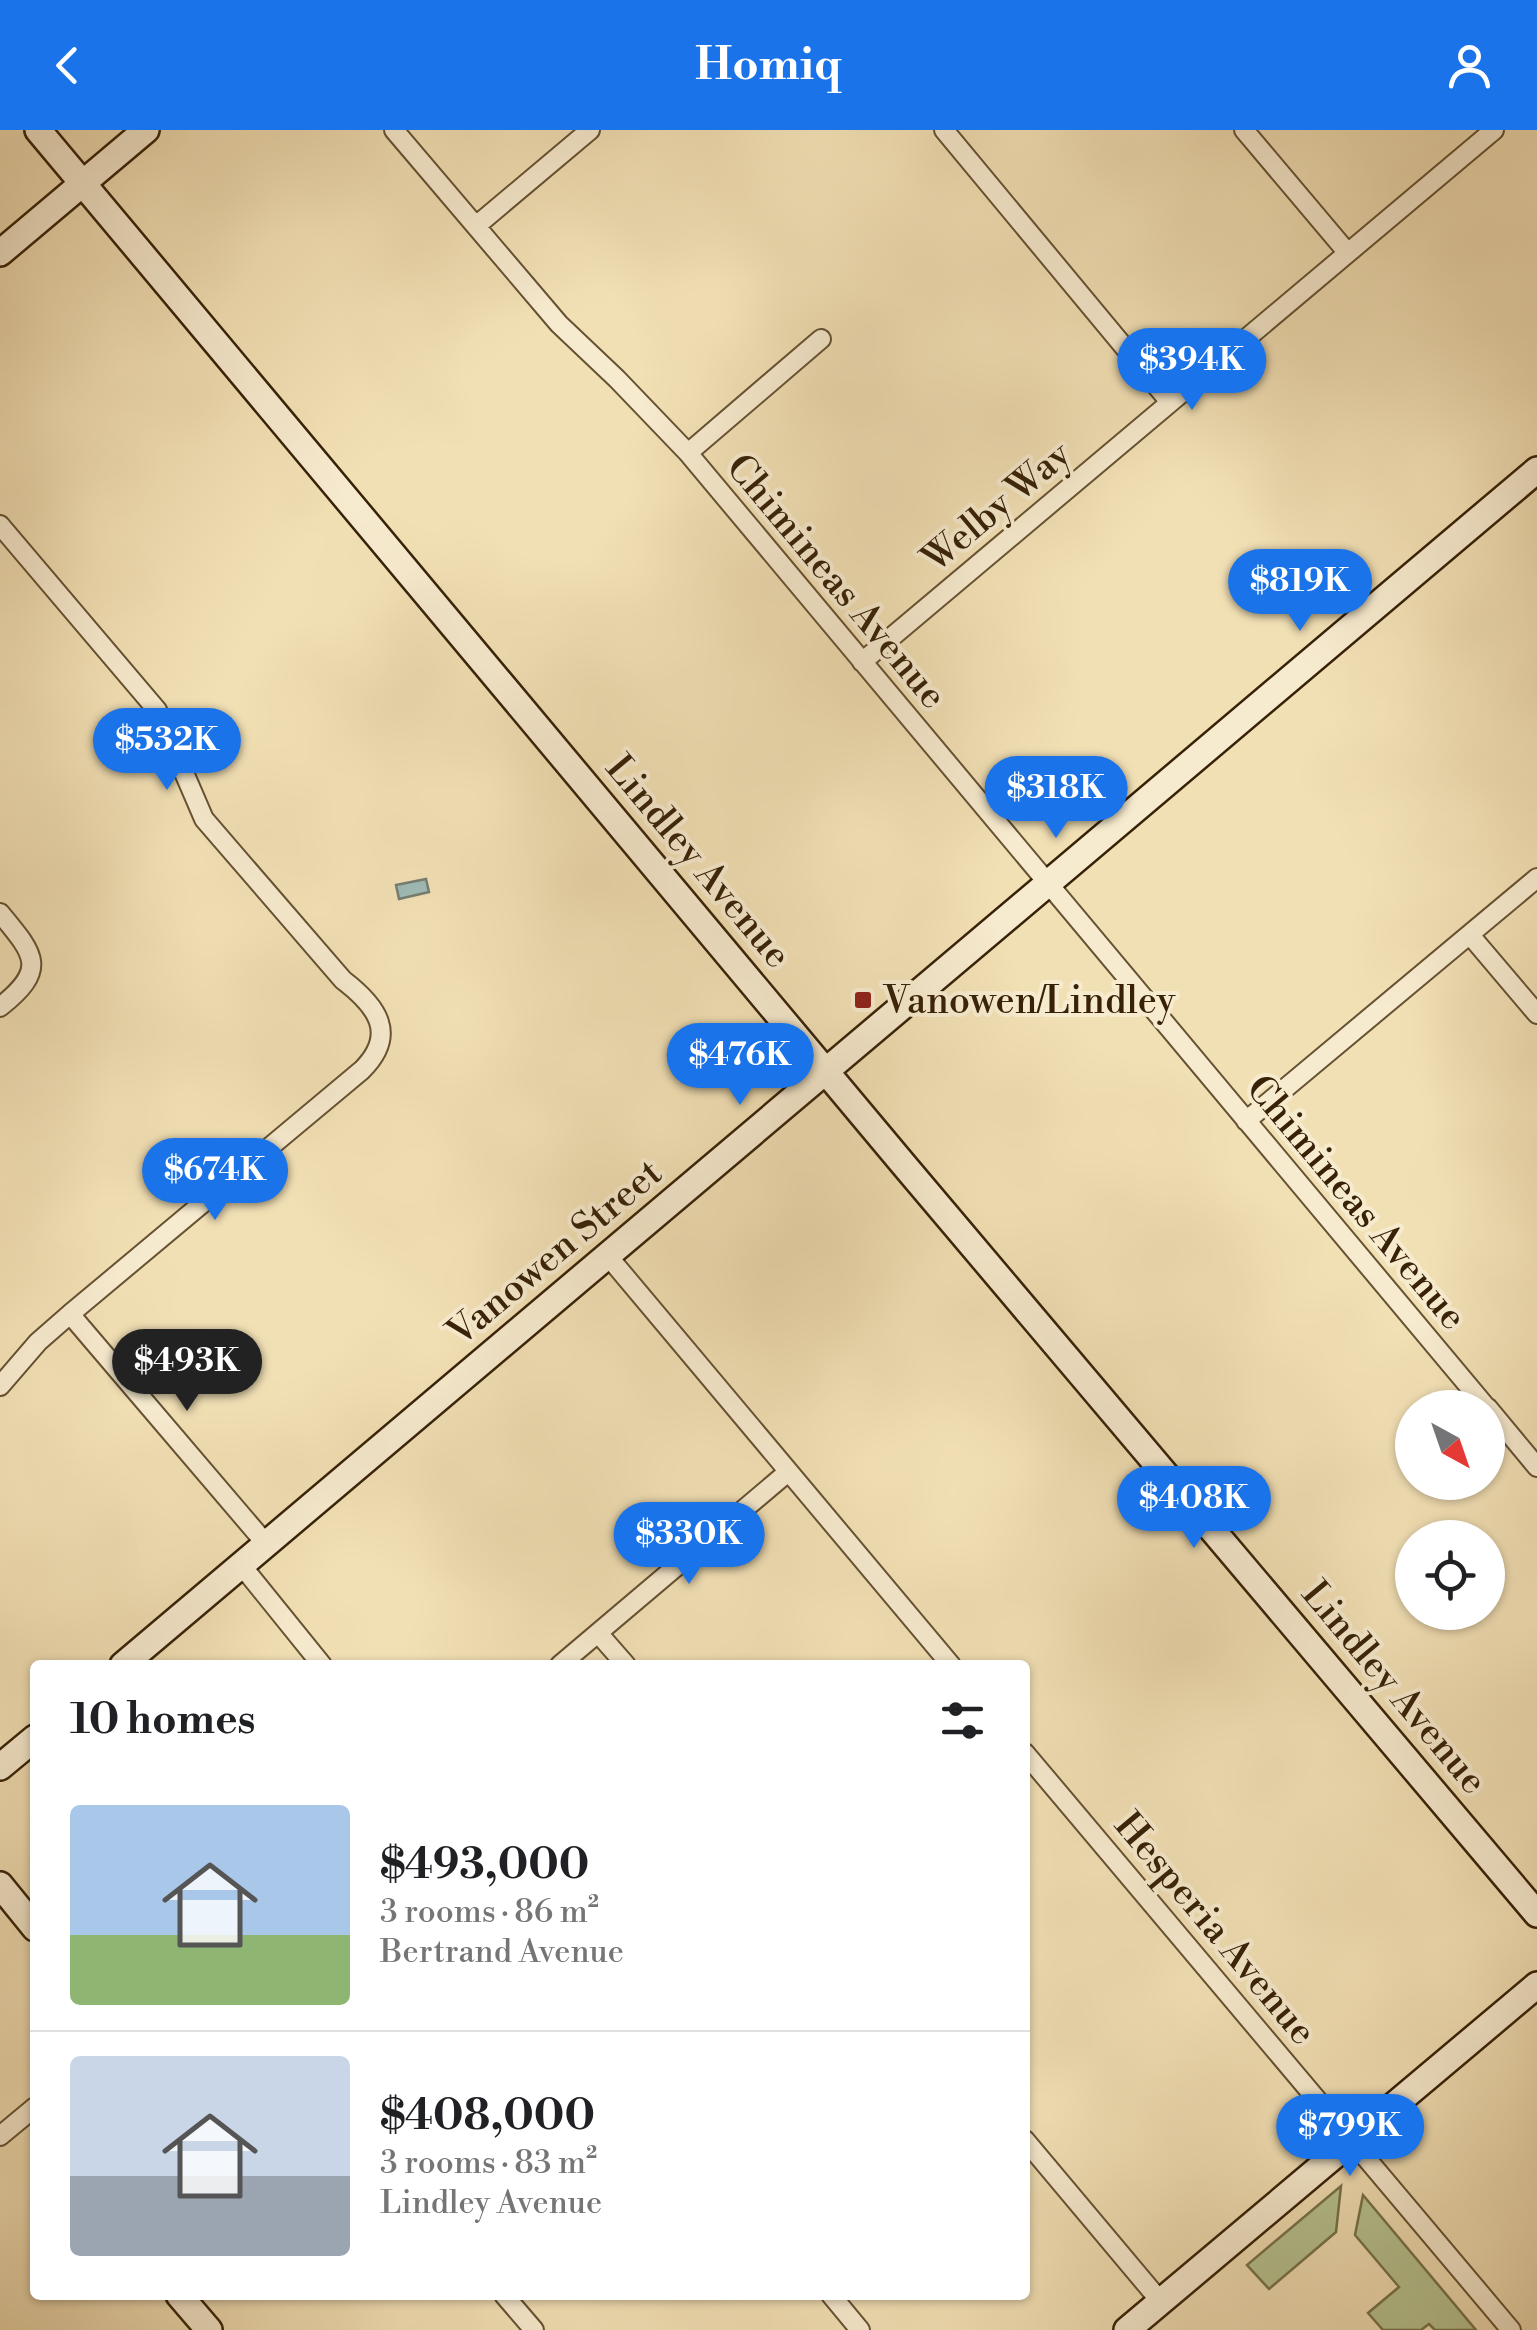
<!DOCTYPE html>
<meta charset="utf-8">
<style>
body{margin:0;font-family:"Libre Bodoni",serif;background:#f6f6f6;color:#202124;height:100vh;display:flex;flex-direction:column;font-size:38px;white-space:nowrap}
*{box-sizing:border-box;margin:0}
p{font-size:32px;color:#757577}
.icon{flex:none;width:55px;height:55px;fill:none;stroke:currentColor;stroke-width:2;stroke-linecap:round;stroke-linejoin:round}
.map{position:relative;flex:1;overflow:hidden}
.drawer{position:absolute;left:30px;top:1530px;width:1000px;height:640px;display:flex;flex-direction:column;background:#fff;border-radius:10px;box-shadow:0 2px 8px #0004}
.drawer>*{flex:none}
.needle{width:65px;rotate:140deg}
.tools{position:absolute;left:1395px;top:1260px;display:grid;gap:20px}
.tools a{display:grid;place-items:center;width:110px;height:110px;border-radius:50%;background:#fff;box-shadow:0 2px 8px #0004;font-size:50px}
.price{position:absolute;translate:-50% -85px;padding:0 22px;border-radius:35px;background:#1a73e8;color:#fff;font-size:32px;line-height:65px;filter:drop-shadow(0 2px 5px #0008)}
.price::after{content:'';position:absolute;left:50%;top:60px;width:30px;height:22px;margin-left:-15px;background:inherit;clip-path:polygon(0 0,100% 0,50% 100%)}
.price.current{background:#222;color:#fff}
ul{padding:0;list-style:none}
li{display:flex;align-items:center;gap:30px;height:250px;padding:0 40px}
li+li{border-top:2px solid #e0e0e0}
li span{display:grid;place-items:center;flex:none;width:280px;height:200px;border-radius:10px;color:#555}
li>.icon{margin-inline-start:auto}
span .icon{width:120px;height:120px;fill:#fffc;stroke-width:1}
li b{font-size:42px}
h2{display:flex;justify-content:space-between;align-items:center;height:120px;padding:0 40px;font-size:42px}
header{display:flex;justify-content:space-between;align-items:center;height:130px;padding:0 40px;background:#1a73e8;color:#fff;font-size:45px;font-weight:800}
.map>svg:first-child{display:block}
.green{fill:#b6c391;stroke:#76724c;stroke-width:2.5}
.water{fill:#9fbbb7;stroke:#757d71;stroke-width:2.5}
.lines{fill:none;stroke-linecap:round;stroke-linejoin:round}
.street-casing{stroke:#665132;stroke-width:22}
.secondary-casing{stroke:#372107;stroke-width:30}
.street{stroke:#f7ebcf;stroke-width:18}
.secondary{stroke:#f7ebcf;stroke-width:25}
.poi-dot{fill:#8f2418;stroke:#f7ebcf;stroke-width:4}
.labels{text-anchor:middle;stroke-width:8;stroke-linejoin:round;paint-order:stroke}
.street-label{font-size:38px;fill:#372107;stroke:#f7ebcf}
.poi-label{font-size:38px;fill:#372107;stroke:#f7ebcf;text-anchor:start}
</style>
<header><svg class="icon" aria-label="back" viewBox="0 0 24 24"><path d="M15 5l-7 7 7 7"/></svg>Homiq<svg class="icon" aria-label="person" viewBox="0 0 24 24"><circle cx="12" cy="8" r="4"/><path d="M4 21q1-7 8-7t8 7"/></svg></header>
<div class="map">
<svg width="1537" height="2200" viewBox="0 0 1537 2200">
<rect width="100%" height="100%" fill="#f2e0b5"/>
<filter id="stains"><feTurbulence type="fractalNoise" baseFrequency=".002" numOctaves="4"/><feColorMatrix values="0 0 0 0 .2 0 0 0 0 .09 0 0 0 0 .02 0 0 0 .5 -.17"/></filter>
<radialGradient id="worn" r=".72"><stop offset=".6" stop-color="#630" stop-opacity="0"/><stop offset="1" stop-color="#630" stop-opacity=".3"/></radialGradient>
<!-- green -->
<path class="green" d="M1341,2056L1336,2102L1269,2159L1247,2135Z
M1363,2065L1476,2200H1435L1429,2194L1421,2200H1383L1368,2183L1399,2157L1355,2105Z"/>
<!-- water -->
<path class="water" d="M426,749L429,762L399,769L396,755Z"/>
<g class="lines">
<!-- street casing -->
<g class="street-casing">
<path id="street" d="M394,0L559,194L617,249L688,323L1487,1278
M944,0L1169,271
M1244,0L1347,122
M476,96L590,0
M688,323L821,209
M0,395L157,580L204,689L343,850C377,876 398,904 362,940L70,1184L38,1212L0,1256
M862,532L1494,0
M0,783C35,825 48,839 0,877
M1470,805L1537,884
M1246,991L1537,748
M607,1125L951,1535
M70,1184L267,1415
M1488,1278L1537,1337
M242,1436L322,1535
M598,1503L626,1535
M560,1535L788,1342
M1025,1623L1511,2200
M0,2006L35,1977
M1025,2010L1161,2172
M504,2165L534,2200
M831,2165L860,2200"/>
</g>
<!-- secondary casing -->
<g class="secondary-casing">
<path id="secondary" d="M38,0L904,1035L1537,1784
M0,123L146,0
M123,1535L1537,340
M0,1637L35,1608
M0,1755L35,1798
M179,2165L209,2200
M1127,2200L1537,1855"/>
</g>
<!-- street -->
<use href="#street" class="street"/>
<!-- secondary -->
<use href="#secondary" class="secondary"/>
</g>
<!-- markers -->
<rect class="poi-dot" x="853" y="860" width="20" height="20" rx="5"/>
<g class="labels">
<!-- street labels -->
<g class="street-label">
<text transform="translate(996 376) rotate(-40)" y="13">Welby Way</text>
<text transform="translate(837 451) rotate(50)" y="13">Chimineas Avenue</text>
<text transform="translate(699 731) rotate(50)" y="13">Lindley Avenue</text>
<text transform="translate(1357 1072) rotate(50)" y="13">Chimineas Avenue</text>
<text transform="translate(554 1122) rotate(-40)" y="13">Vanowen Street</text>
<text transform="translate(1395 1557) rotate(50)" y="13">Lindley Avenue</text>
<text transform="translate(1216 1798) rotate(50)" y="13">Hesperia Avenue</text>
</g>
<!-- poi labels -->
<g class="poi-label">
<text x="883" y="883">Vanowen/Lindley</text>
</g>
</g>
<rect width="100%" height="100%" filter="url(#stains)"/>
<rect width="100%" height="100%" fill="url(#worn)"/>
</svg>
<div class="tools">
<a><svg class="needle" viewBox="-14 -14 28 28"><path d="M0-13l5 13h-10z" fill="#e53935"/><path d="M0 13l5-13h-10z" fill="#757577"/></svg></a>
<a><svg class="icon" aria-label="locate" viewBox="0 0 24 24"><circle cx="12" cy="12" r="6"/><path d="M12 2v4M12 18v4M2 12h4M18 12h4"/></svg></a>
</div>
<b class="price" style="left:1192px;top:283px">$394K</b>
<b class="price" style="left:1300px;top:504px">$819K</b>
<b class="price" style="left:167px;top:663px">$532K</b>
<b class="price" style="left:1056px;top:711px">$318K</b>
<b class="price" style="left:740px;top:978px">$476K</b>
<b class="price" style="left:215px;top:1093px">$674K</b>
<b class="price current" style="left:187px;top:1284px">$493K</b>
<b class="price" style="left:1194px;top:1421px">$408K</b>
<b class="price" style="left:689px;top:1457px">$330K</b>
<b class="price" style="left:1350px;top:2049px">$799K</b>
<section class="drawer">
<h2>10 homes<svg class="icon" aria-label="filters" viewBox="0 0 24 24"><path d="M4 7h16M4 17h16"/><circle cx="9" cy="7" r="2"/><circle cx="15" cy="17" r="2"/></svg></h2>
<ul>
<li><span style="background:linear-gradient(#a9c7e8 65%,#8fb573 0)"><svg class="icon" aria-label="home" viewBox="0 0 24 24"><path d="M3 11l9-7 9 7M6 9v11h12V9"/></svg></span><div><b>$493,000</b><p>3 rooms · 86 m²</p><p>Bertrand Avenue</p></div></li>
<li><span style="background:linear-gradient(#c9d6e8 60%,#9aa5b1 0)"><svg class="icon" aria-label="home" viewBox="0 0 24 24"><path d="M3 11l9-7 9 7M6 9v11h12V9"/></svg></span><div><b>$408,000</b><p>3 rooms · 83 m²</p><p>Lindley Avenue</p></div></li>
</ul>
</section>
</div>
